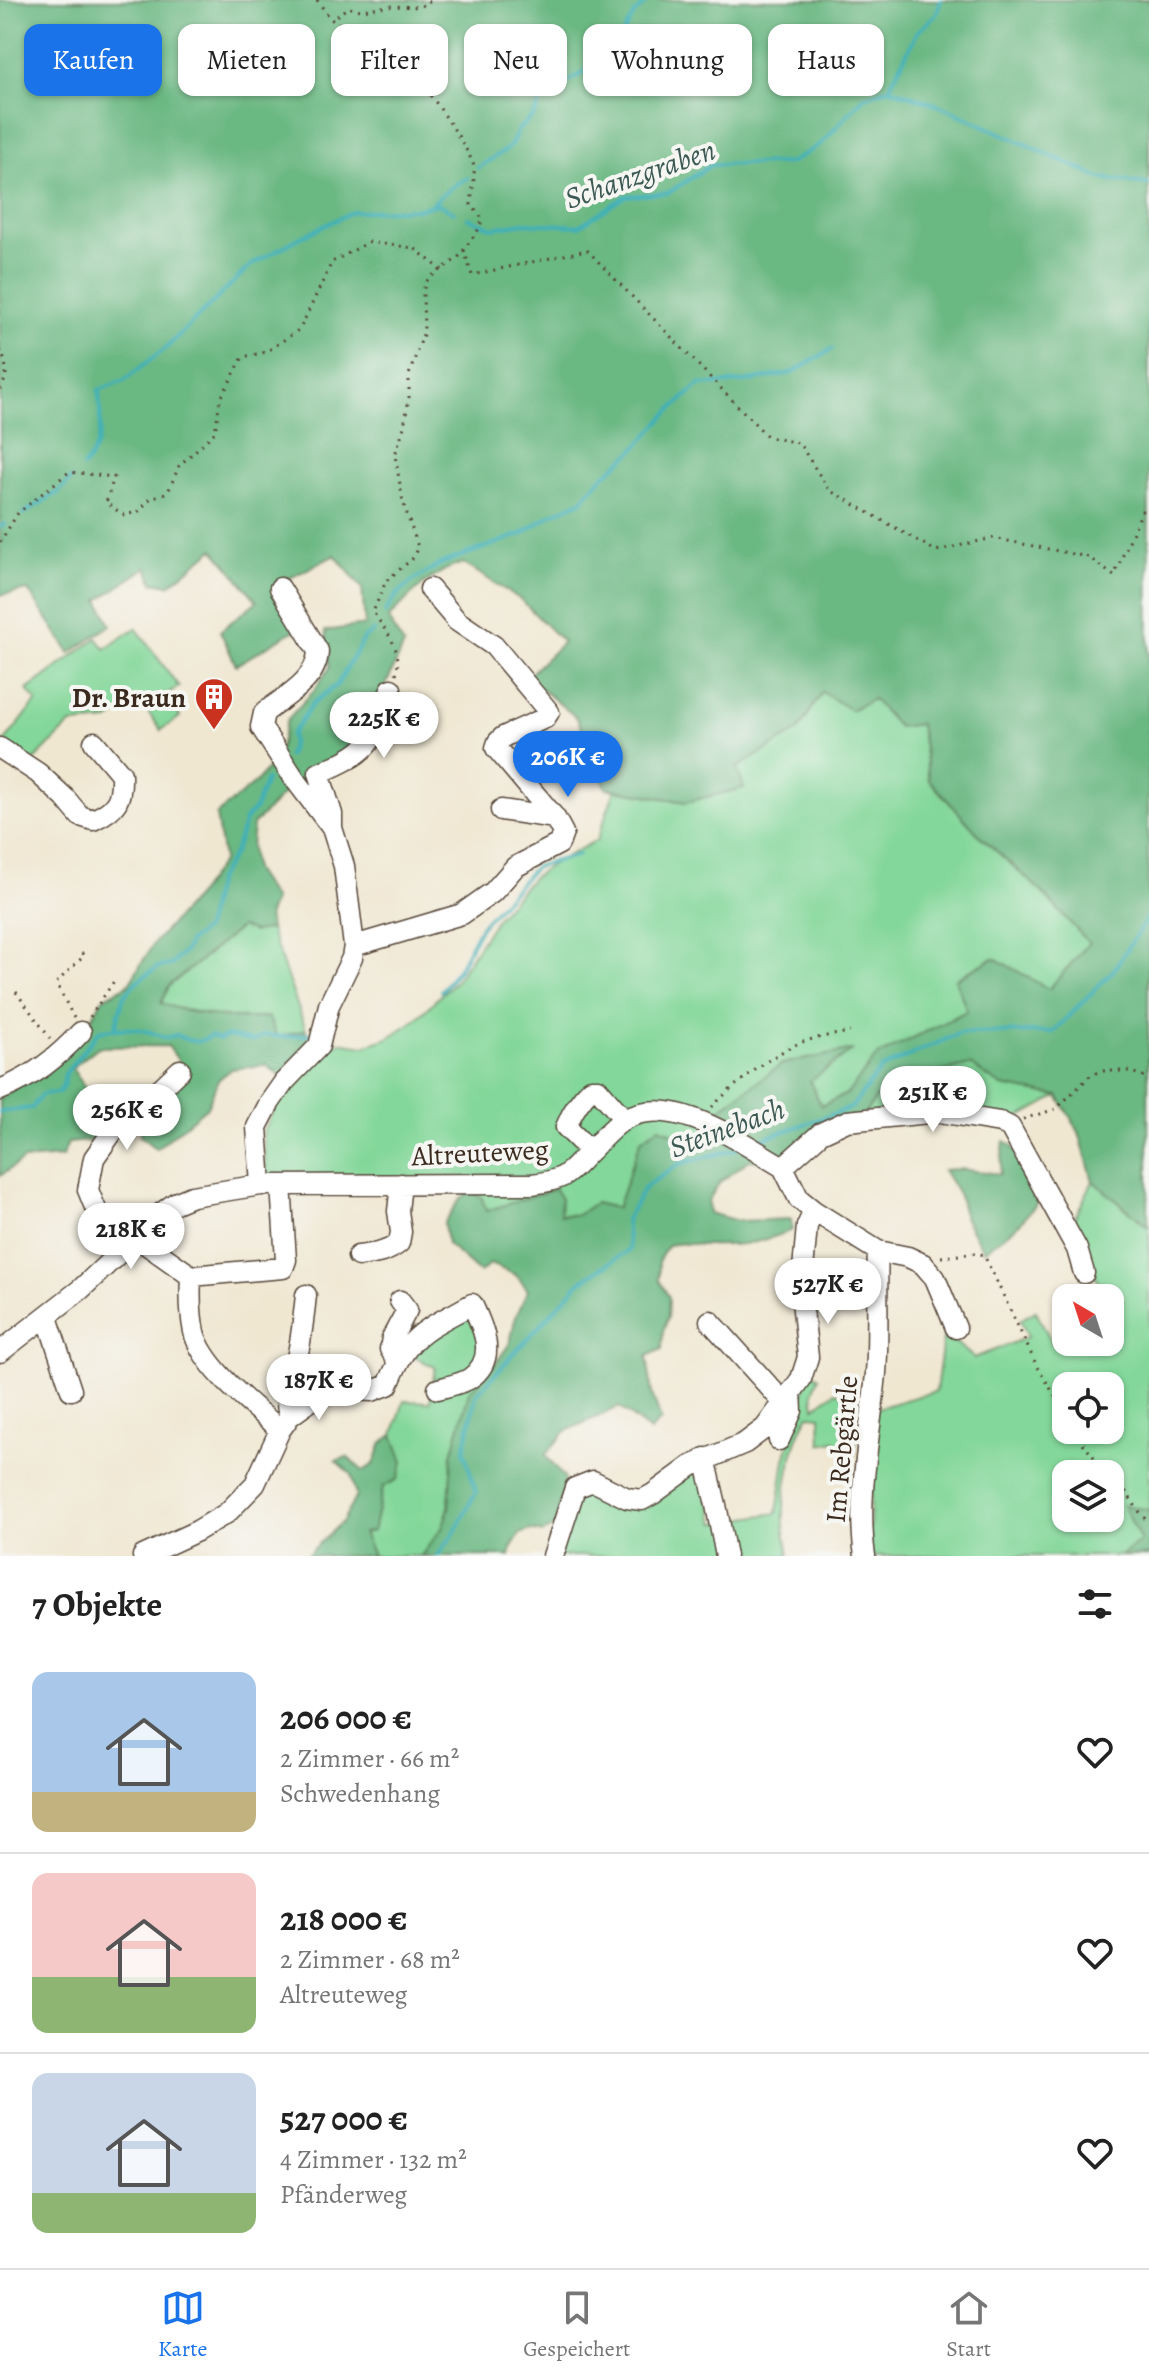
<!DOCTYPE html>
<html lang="de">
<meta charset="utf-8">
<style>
body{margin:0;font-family:Alegreya,serif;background:#f2f2f2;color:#222;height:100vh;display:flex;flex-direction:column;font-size:30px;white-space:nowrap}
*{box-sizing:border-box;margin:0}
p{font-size:26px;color:#767676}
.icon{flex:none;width:44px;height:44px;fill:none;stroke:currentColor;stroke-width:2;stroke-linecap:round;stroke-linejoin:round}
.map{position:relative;height:1556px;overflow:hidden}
.side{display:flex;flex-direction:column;background:#fff;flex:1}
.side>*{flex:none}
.banner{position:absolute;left:24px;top:24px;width:1102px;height:72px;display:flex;gap:16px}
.needle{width:52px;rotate:321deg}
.tools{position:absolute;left:1052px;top:1284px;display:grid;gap:16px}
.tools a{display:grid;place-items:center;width:72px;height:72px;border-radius:16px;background:#fff;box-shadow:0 2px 6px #0004;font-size:40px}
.price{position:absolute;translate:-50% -68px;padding:0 18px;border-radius:28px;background:#fff;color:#222;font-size:26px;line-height:52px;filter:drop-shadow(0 2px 4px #0008)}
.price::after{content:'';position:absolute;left:50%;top:48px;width:24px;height:18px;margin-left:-12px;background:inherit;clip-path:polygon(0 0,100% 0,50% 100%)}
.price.on{background:#1a73e8;color:#fff}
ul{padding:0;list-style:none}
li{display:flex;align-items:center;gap:24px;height:200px;padding:0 32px}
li+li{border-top:2px solid #e0e0e0}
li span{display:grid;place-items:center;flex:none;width:224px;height:160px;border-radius:16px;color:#555}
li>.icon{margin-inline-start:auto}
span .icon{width:96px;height:96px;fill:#fffc;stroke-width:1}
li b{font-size:34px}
h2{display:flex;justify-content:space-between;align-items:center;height:96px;padding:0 32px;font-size:34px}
.pill{padding:0 28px;border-radius:16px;background:#fff;box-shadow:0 2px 6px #0004;font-size:28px;line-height:72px}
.pill.on{background:#1a73e8;color:#fff}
.menu{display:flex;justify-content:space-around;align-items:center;height:112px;border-top:2px solid #e0e0e0;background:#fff;font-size:22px;color:#767676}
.menu a{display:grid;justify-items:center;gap:4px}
.menu .on{color:#1a73e8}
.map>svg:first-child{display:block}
.green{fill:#83d79a;stroke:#5f805c;stroke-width:2;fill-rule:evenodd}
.forest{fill:#6ab882;stroke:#527150;stroke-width:2}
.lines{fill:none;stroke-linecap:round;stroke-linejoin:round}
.stream{stroke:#3fb0b8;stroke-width:4}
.minor-casing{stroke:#564639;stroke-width:23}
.path{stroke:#564639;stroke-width:3;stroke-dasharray:2 6;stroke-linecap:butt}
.minor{stroke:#fff;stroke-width:20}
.labels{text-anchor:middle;stroke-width:8;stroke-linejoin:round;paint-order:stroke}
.poi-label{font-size:28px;font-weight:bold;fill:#3b2a1e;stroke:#f6f6f2;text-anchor:end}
.street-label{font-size:28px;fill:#3b2a1e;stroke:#f6f6f2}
.water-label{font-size:30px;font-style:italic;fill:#3c5954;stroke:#f6f6f2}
</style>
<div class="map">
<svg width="1149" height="1556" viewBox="0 0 1149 1556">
<rect width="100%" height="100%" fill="#f6f6f2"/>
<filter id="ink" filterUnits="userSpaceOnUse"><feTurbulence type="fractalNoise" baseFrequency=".0125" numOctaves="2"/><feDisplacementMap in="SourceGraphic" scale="16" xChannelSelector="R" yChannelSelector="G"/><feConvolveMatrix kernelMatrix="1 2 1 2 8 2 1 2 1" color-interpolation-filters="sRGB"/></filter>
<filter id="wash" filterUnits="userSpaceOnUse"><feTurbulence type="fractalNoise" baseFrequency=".006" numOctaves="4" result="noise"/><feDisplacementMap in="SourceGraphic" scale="32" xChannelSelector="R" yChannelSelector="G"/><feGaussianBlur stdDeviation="1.8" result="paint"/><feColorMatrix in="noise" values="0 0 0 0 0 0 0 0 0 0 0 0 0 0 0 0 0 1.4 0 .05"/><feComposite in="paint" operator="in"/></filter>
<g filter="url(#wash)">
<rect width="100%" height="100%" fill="#f0e7d1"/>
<!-- green -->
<path class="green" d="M136,628L179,687L166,694L180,717L161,730L137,697L109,721L71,724L31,763L2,745L37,701L27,690L97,638L105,649Z
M822,692L873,699L898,726L920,724L929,780L981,837L1041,891L1089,943L1049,990L994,958L955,979L967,1011L877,1056L847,1094L820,1106L810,1081L851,1051L728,1130L713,1147L694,1142L678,1134L631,1165L625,1191L617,1208L595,1203L577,1215L485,1211L471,1191L267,1179L263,1131L289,1082L325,1047L339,1042L364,1046L388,1038L415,1020L456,980L498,916L532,878L552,864L597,840L615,790L686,802L743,787L736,768L798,731Z
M241,927L255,932L270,929L306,1030L277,1037L268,1017C231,1021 196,1013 161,1004L169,986Z
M970,1065L1002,1086L1058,1096L1013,1121L864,1113L886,1086Z
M1093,1181L1147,1226L1149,1225V1510L1124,1505L1141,1541L1121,1556H869L874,1409L936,1391L944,1333L974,1358L1028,1337L1020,1320L1036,1311L1052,1343L1066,1337V1342H1110V1298H1105L1072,1223ZM1066,1386H1110V1430H1066ZM1066,1474H1110V1518H1066Z
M465,1313L495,1364L469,1393L452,1455L449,1508L442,1528L421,1556H373L363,1533L373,1531L383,1487L403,1462L393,1435L404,1401L430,1402L435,1367L410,1355L435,1330Z
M809,1371L819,1377L813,1393L815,1407L835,1392L859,1399L855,1454L842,1448L835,1441L821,1444L820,1416L809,1415C792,1441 782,1493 784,1525C785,1535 788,1546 789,1556H559L576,1497L592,1487L627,1503L696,1471L707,1482L715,1523L777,1513L785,1460Z"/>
<!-- forest -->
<path class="forest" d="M0,0H1149L1148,1226L1093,1181L1079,1132L1058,1096L1002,1086L970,1065L886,1086L864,1113L783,1161L749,1160L720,1182L708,1201L709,1213L738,1221L791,1219L792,1230C758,1244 742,1246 706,1245C692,1245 681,1241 668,1245L659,1260V1280L669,1297L668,1317L663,1332L662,1349L647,1356L652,1394L661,1420L650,1431L619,1407L566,1431L545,1455L565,1479L555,1526L543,1533L530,1530L520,1534L511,1548L510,1556H421L442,1528L449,1508L452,1455L469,1392L495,1364L510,1343L515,1319L528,1290L516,1275L490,1264L480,1273L447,1244L444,1223L460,1199L471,1191L482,1198L486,1211L555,1189L561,1199L560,1215H577L595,1203L617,1208L641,1140L659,1127L694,1142L713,1147L727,1130L710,1116L782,1064L853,1050L810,1081L821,1106L847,1094L877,1056L967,1011L955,979L994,958L1049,989L1089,943L1041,891L981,837L929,780L920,724L898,727L873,699L851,710L822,692L798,731L737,768L744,788L686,802L606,788L577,718L527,677L563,642L521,600L463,563C433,571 409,596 389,618L392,627L404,645L370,721L346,750L285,792L253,825L251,847L254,870L274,900L268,914L270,929L254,932L241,927L169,986L161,1003C193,1015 233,1021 268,1017L277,1037L306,1030L311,1045L282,1076L266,1065L231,1069L218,1080L207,1107L156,1149L139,1135L156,1106L185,1078L180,1063L168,1046L98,1047L72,1068L95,1103L108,1101L122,1109L99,1140L68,1143L62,1157L23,1160L0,1176V1099L80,1039L103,998L128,985L154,943L199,893L223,860L216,815L255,783L277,758L287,720L315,689L330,667L325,631L365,625L362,588L335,555L284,581L298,628L236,665L220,631L257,601L214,549L169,585L153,582L147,567L99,600L111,625L70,653L28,590L0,595Z
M1004,1141L1013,1147L1039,1201L1017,1226L984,1251L965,1219L959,1196L943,1170L960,1169L1000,1174Z
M393,1435L403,1462L398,1479L383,1487L373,1531L363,1533L373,1556H306L343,1521L356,1496L351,1474L336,1461L347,1457L363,1471L374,1464L382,1443Z
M1123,1505L1149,1510V1556H1121L1141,1541Z"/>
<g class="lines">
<!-- stream -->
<path class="stream" d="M889,88L943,107L1100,178L1149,184
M478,168L510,147L518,130L534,115L540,103L554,89L580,75L601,58L620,39L635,13L649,0
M431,205C443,193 453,185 467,178
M468,218L493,228L524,223L579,226L626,196L668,193L711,165L790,163L821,144L864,97L889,88L918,31L936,15L941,0
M83,467C106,441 100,422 99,390L124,380L165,349L251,265L299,238L352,212L417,209L438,204L454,212
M23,514L60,491L71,479
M0,527L5,524
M385,613L395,597L411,582L442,563L522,534L552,514L581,501L602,477L632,452L670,411L699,385L744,382L792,373L832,349
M288,756L292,743L291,735L314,702L337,685L365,637L374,631
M441,991L459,968L481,926L535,867L578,855
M115,1028L124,996L136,982L158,967L171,965L185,951L190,941L205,929L217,880L234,854L246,818L255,809L266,780
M0,1112L32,1108L42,1094L58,1093L63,1086L65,1074L99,1031C124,1027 143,1027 165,1038L177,1035C189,1042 198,1044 211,1036L219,1039L228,1036L253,1041L265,1035L285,1037L313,1034
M756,1141L851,1108L882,1068L960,1033L1053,1032L1113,971L1149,916
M437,1556L453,1535L476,1492L464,1451L476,1395L580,1282L629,1250L626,1220L644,1188L679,1164L737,1149"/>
</g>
</g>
<g filter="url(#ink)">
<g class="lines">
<!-- minor casing -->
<g class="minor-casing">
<path id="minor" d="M0,748L38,773L65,798L80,816L93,820C117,809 122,800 121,774L94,742
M501,810L555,818
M332,828V814L319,773C375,749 371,744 391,689
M354,946L462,914L493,892L515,867L559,844L563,833L555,818L496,748L498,742L503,737L545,718L549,712L494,646L457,621L430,589
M0,1090C33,1077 57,1058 81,1032
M590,1151L566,1127C572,1112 579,1100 591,1089H598L624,1119
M783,1167L799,1199L814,1211L878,1251L908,1257L923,1264L935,1278L956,1328
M261,1185L257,1127L270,1102L284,1082L319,1046L329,1005L352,958L354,946L344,866L332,828L294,778L261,727L264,713C285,696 317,681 318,651L280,588
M136,1237L191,1276C190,1294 190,1313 194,1332C203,1368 252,1405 280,1430
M121,1250L101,1222L88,1190L94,1158L126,1113L161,1088L180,1070
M358,1256C374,1254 387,1253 399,1243L401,1232L398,1211L401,1184
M191,1276L283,1268L286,1260L281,1185
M47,1317L71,1390
M710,1321L783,1402
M0,1352L81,1289L159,1215L175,1203L192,1196L261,1185L532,1184C571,1179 567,1173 593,1148C602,1139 613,1126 625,1119C674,1092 741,1143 783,1167L821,1133L847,1121L939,1112L1000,1122L1010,1127L1077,1249L1084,1273
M398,1362L390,1349L392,1338L407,1310L400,1301
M290,1416C281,1398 295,1372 298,1353C302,1334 304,1314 306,1295
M779,1440L792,1411L791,1392
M705,1458L716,1505L726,1556
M143,1556L197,1531L227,1513L255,1484L280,1430L290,1416L316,1397L338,1389L372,1391L388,1385C394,1372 399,1357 409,1346C424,1327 451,1316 472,1304C484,1329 498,1360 469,1379C460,1384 448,1386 438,1389
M553,1556L575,1488L593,1481L627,1498L642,1500L653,1494L691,1466L745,1443L765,1428L801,1379L808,1357L801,1291L807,1226L814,1211
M865,1556C856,1496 871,1433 876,1373C879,1333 876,1291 878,1251"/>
</g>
<!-- path -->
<path class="path" d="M317,0L330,18L339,26
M464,250L472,275L587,250L768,437L799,443L829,490L936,551L993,538L1088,557L1114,576L1142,511L1149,513
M0,350C7,363 9,377 0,389
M0,542L18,513L69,472L114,477L106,503L124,515L138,512L151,498L168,492L179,466L215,432L220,400L243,357L266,352L300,329L332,262L369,242L414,248L442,270
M396,674C404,649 385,631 373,612L386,581L412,559L418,547L403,502L395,455L404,427L409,397V375L424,332L423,292L425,284L429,278L458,258L478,230L483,219L471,205C472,193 475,179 474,167C472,153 425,84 413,75C392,60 339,47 338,15L340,12L349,8L361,10L388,6L420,7L431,0
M16,992L52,1041
M90,1017L114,981
M74,1018L56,983L84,956L81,952
M712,1107C731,1087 775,1052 800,1043C815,1037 834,1035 850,1032
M1023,1119L1056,1109L1092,1074L1103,1071H1128L1149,1078
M941,1257L977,1253L984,1255L1035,1362L1066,1415
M1074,1430C1087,1449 1093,1458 1110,1473C1126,1487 1134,1508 1149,1523"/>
<!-- minor -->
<use href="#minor" class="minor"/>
</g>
</g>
<!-- icons -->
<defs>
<g id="building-pin" transform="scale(2)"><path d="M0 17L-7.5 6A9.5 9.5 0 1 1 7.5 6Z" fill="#c8321e" stroke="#f6f6f2"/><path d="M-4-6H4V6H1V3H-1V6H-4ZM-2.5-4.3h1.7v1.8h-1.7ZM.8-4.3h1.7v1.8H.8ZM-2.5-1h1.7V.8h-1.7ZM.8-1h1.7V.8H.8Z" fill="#fff"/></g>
</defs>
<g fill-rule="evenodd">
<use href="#building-pin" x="214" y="697"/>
</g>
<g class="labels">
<!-- poi labels -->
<g class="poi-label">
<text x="186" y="707">Dr. Braun</text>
</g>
<!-- street labels -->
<g class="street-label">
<text transform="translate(480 1152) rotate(-3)" y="10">Altreuteweg</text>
<text transform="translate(841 1449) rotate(-85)" y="10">Im Rebgärtle</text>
</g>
<!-- water labels -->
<g class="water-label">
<text transform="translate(640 174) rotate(-19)" y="10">Schanzgraben</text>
<text transform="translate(727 1128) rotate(-20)" y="10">Steinebach</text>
</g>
</g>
</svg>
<div class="tools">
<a><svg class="needle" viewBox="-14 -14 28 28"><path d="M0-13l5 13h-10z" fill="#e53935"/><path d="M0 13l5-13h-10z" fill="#767676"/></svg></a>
<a><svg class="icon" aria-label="locate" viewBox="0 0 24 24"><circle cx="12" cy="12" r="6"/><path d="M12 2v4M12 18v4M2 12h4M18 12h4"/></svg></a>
<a><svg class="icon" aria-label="layers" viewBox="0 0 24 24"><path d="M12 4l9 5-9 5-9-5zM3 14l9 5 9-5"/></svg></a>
</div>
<b class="price" style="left:384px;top:760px">225K €</b>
<b class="price on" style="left:568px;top:799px">206K €</b>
<b class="price" style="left:933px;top:1134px">251K €</b>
<b class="price" style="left:127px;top:1152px">256K €</b>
<b class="price" style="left:131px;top:1271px">218K €</b>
<b class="price" style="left:828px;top:1326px">527K €</b>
<b class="price" style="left:319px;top:1422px">187K €</b>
<div class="banner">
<a class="pill on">Kaufen</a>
<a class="pill">Mieten</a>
<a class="pill">Filter</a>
<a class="pill">Neu</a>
<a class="pill">Wohnung</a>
<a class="pill">Haus</a>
</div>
</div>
<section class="side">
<h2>7 Objekte<svg class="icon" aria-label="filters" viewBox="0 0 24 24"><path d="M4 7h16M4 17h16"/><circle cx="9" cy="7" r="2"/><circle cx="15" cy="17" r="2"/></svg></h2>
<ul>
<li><span style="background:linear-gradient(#a9c7e8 75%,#c2b280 0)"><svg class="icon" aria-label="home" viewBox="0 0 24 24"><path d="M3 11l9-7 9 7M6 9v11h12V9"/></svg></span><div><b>206 000 €</b><p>2 Zimmer · 66 m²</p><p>Schwedenhang</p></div><svg class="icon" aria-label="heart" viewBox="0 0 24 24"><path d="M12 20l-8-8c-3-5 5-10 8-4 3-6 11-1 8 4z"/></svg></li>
<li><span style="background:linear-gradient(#f6c9c9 65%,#8fb573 0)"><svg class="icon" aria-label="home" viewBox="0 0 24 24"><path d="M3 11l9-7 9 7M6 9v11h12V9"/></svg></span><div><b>218 000 €</b><p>2 Zimmer · 68 m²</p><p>Altreuteweg</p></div><svg class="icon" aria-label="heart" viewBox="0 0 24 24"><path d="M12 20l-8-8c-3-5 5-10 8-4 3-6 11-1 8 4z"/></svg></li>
<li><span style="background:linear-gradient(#c9d6e8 75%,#8fb573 0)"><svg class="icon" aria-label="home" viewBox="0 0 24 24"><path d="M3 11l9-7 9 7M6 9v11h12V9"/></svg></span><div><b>527 000 €</b><p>4 Zimmer · 132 m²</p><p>Pfänderweg</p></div><svg class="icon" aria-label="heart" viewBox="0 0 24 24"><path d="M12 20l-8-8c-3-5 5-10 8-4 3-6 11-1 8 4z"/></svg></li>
</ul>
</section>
<nav class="menu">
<a class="on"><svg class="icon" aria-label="map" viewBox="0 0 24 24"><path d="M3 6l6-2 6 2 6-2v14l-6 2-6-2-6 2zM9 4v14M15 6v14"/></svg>Karte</a>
<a><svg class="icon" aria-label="saved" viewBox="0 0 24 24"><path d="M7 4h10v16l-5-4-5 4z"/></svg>Gespeichert</a>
<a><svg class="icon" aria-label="home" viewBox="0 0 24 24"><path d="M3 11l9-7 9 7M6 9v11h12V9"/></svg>Start</a>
</nav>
